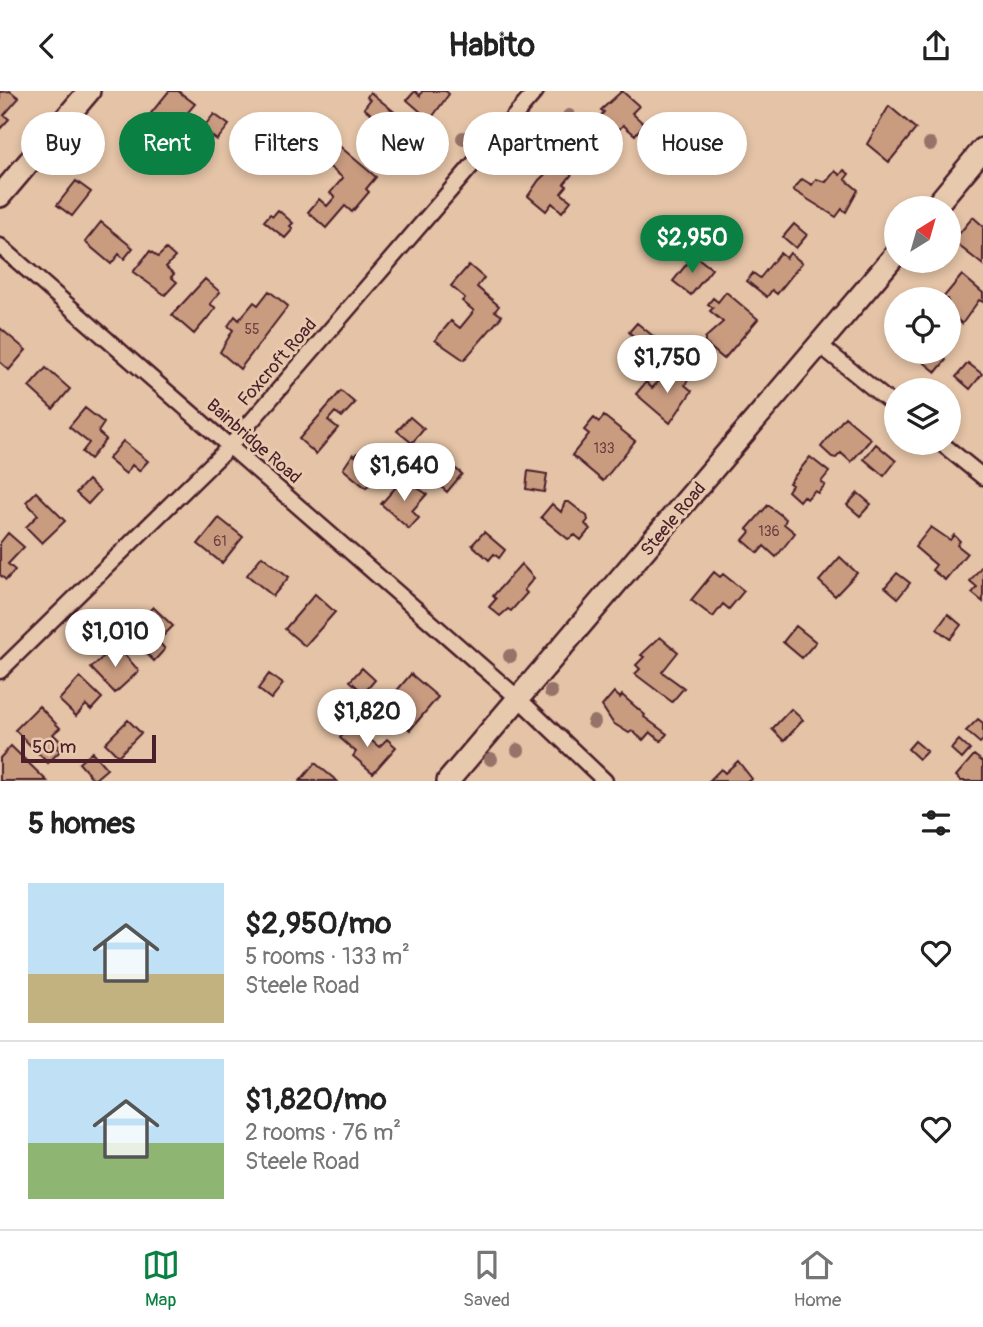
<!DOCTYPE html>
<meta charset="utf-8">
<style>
body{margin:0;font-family:Pangolin,sans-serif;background:#f6f6f6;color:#222;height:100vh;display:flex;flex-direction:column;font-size:26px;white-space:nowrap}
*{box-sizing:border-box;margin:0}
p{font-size:23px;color:#767676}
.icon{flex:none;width:38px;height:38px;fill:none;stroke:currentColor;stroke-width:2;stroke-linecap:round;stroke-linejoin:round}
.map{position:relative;height:690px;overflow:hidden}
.sheet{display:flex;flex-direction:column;background:#fff;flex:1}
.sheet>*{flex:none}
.guide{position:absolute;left:21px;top:21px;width:942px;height:63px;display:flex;gap:14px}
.needle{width:46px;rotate:37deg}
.fabs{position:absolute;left:884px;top:105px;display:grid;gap:14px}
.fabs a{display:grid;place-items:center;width:77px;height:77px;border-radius:50%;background:#fff;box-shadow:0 4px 10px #0003;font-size:35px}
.scale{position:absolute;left:21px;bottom:18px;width:135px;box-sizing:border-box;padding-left:7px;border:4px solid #4a1f2b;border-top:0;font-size:19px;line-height:24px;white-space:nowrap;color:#4a1f2b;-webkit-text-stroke:5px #e7c9ad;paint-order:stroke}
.price{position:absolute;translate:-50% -60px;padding:0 16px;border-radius:24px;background:#fff;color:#222;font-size:23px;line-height:46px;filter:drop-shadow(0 2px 4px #0008)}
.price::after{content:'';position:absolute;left:50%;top:42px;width:21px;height:16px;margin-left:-10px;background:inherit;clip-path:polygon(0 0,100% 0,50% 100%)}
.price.active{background:#0b8043;color:#fff}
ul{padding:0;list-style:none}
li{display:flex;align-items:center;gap:21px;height:175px;padding:0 28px}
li+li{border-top:2px solid #e0e0e0}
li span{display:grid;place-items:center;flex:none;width:196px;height:140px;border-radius:0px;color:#555}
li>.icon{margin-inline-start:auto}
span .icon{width:84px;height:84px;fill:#fffc;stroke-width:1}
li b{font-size:30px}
h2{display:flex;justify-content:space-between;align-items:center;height:84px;padding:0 28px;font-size:30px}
.pill{padding:0 24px;border-radius:32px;background:#fff;box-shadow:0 4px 10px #0003;font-size:24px;line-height:63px}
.pill.active{background:#0b8043;color:#fff}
header{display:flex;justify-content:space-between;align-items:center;height:91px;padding:0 28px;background:#fff;font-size:32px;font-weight:700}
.tabs{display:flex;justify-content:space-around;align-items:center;height:98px;border-top:2px solid #e0e0e0;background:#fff;font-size:19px;color:#767676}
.tabs a{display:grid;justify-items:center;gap:4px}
.tabs .active{color:#0b8043}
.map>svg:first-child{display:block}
.building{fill:#c99c80;stroke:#4a1f2b;stroke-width:2}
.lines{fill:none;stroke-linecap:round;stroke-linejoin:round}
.street-casing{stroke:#4a1f2b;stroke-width:19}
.secondary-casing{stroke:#4a1f2b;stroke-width:26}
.street{stroke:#e7c9ad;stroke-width:14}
.secondary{stroke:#e7c9ad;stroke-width:21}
.tree{fill:#967368}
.labels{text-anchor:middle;stroke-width:6;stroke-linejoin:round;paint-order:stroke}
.number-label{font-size:14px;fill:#6a3e40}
.street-label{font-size:18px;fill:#4a1f2b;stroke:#e7c9ad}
</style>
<header><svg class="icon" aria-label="back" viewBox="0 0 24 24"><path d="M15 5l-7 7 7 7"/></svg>Habito<svg class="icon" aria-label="share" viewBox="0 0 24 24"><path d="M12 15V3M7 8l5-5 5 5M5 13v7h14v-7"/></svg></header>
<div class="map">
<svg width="983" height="690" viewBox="0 0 983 690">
<rect width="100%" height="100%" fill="#e4c3a6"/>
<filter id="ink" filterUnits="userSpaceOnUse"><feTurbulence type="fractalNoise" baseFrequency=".0143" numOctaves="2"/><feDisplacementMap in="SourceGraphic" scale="14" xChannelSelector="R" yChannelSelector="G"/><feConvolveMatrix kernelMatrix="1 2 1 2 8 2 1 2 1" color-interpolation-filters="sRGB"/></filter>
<g filter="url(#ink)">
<!-- building -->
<path class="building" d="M10,0L19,7L4,24L9,28L0,38V1Z
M169,0H178L195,13L182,28L186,31L177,43L151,22Z
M415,0L420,5L422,0H446L449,3L430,29L407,9Z
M622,0L639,15L632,22L644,33L635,44L623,34L603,56L592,46L597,40L592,35L604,21L601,19Z
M370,1L403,28L401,31L416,45L397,67L391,62L387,68L377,59L392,41L364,17L370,9L367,6Z
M889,15L916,38L889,71L867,53Z
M214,23L229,34L217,49L202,38Z
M337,53L376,86L366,98L369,101L352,121L345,115L326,137L308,121L319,108L327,115L335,106L330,102L343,87L322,70Z
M565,65L578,76L564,93L567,95L561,102L571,110L562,121L552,112L546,120L528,105L539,89Z
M844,79L849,83L845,88L858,99L846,121L842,118L836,126L793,99L802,88L812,94L816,88L826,91L835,80L840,84Z
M76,90L91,101L72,125L57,114Z
M278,119L293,132L290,135L293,138L285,147L264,130L270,123L273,125Z
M973,126L983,135V174L953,150Z
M101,131L133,157L124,168L119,163L111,173L85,151Z
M794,133L807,144L796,157L783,146Z
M166,158L175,166L166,176L174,183L171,186L177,191L165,204L133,181L150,160L158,166Z
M780,162L786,167L790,162L802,172L777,203L772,199L767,206L747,190L753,182L760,187Z
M694,164L712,178L691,204L673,190Z
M469,174L484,187L477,196L499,215L495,220L502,225L464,269L435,249L451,230L460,237L474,220L462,210L465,207L451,195Z
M962,184L983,202V211L979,209L962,233L948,219V208H942Z
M205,188L220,201L210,213L216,217L194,243L172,224Z
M269,200L288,215L240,278L220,261L233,239L228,235L235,225L239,229L254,211L258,214Z
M726,201L758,228L724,268L705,252V247L723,231L710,220L713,217L708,213L713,207L718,211Z
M637,232L658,249L644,264L629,249L633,245L629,241Z
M0,237L26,259L9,279L0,271Z
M911,261H948L943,266L946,269L936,281Z
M968,272L982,283L970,298L956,286Z
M46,277L70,298L53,318L29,296Z
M670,279L679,287L683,282L689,287L685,294L692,300L670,332L636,303L646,291L652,297Z
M341,300L355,312L342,326L335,321L328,329L338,337L316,363L299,348Z
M85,317L104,332L98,341L106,348L90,368L82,361L89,352L69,336Z
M604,325L635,350L603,390L572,364L589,343L584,339L594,327L599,331Z
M410,326L424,338L412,352L397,340Z
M845,326L871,348L851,371L841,362L836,367L832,366L821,356Z
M123,350L148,370L139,380L132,374L126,383L108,368Z
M876,353L896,370L884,385L864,368Z
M362,358L377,371L366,385L372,390L366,397L343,378L353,363L355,365Z
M810,366L829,381L821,391L825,394L818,402L814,400L807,408L803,405L799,410L788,400L792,394L789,392Z
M446,370L462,383L447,401L432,388Z
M528,380L547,383L544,401L526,398Z
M403,388L427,403L412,420L419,427L409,438L381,413Z
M88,389L100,400L88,413L76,402Z
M36,401L65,430L42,452L26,436L38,424L26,411Z
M858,402L871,413L860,425L847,414Z
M565,411H569L587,425L588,429L585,433L590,438L581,449L575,444L568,448L541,426L552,413L561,421Z
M768,414L786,428L784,433L795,442L776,466L764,455L758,462L743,449L750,441L747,438Z
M219,427L243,446L222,472L198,453Z
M931,436L950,449L954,444L960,450L957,454L967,462L945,489L932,479L936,474L915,456Z
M484,441L505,459L499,467L494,463L489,469L472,454Z
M8,442L24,456L8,473L15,479L6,489L0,484V452Z
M262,465L289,486L273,505L247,484Z
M840,466L857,482L835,505L819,490Z
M521,473L534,487L524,499L527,502L511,520L508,518L500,525L489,516L496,508L493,505Z
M982,475L983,476V511L972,502L977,496L970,490Z
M714,481L720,486L723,483L744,500L729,518L723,513L713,526L691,509Z
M897,482L910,492L898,507L885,496Z
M315,503L335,521L305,555L285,538Z
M153,516L173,535L158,550L165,558L154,570L127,543Z
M948,523L961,534L950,548L937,538Z
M796,535L816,551L802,567L783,551Z
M660,546L678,561L662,581L684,597L672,611L635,583L640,578L636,574L644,566L641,564Z
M116,554L139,580L115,602L91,577Z
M362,577L375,589L364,602L350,590Z
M269,583L283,593L271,608L258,598Z
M411,583L438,606L410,639L396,627L407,614L394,603Z
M80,586L102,607L91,619L86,614L76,625L59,609Z
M614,601L620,607L622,604L645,624L644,626L667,643L661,650L650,641L643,649L632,640L629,642L613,632L602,615Z
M361,614L376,625L365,638L351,627Z
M39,615L60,637L53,643L62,652L57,657L60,660L48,672L15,639Z
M791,618L803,629L784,650L772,638Z
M978,628L983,632V649L980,652L966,640Z
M128,629L141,642L118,665L105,652Z
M352,633L379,656L387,648L396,656L373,682L353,665L356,661L340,647Z
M959,649L970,659L962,668L951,658Z
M915,650L927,660L919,668L908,658Z
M11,655L47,690H0V667Z
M92,661L107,678L94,689L79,672Z
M974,664L983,671V690H961L956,685Z
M738,670L752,688L750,690H709L721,678L725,682Z
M315,672L337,690H300Z"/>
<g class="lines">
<!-- street casing -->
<g class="street-casing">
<path id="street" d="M0,155L519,608L605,690
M821,255L896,316
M941,352L983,386
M0,580L230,355L536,0"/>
</g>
<!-- secondary casing -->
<g class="secondary-casing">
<path id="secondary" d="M0,105L89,0
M934,117L983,58
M448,690L896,163"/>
</g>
<!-- street -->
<use href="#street" class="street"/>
<!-- secondary -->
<use href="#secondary" class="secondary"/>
</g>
<!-- trees -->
<g class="tree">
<circle cx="569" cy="25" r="7"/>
<circle cx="550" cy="43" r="7"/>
<circle cx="463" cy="47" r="7"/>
<circle cx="930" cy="53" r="7"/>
<circle cx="436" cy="67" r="7"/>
<circle cx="510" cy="565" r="7"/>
<circle cx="551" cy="601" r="7"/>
<circle cx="594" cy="631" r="7"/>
<circle cx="518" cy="659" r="7"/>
<circle cx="491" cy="668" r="7"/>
</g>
</g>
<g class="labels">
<!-- number labels -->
<g class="number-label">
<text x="252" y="243">55</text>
<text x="604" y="362">133</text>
<text x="769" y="445">136</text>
<text x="220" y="455">61</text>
</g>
<!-- street labels -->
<g class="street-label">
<text transform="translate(277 271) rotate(-49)" y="6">Foxcroft Road</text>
<text transform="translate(254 350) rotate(41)" y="6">Bainbridge Road</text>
<text transform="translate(673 428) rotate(-50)" y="6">Steele Road</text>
</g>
</g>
</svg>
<div class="fabs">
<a><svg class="needle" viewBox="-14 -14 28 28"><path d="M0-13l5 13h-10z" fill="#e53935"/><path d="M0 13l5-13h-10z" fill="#767676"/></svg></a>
<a><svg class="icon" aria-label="locate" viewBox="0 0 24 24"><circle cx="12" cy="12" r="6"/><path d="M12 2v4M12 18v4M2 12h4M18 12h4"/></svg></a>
<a><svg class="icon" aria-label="layers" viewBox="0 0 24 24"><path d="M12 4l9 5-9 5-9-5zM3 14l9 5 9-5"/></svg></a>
</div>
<div class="scale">50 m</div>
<b class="price active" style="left:692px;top:184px">$2,950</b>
<b class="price" style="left:667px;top:304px">$1,750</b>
<b class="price" style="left:404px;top:412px">$1,640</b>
<b class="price" style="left:115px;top:578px">$1,010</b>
<b class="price" style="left:367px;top:658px">$1,820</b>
<div class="guide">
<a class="pill">Buy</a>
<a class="pill active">Rent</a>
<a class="pill">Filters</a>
<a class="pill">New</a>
<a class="pill">Apartment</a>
<a class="pill">House</a>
</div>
</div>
<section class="sheet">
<h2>5 homes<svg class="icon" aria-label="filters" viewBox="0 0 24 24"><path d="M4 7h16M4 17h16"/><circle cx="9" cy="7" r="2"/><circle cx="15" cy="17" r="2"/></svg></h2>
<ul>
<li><span style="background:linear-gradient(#bfe0f5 65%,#c2b280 0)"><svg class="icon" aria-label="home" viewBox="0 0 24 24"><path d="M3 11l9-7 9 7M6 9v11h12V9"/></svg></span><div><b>$2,950/mo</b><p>5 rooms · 133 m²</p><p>Steele Road</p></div><svg class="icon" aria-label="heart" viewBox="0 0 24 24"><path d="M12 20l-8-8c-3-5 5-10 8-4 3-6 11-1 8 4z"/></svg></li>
<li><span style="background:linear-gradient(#bfe0f5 60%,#8fb573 0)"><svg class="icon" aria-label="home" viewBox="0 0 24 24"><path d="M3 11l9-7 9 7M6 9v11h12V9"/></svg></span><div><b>$1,820/mo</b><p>2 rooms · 76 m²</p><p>Steele Road</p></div><svg class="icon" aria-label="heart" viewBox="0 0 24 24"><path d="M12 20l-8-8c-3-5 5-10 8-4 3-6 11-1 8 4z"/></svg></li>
</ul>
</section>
<nav class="tabs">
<a class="active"><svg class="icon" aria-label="map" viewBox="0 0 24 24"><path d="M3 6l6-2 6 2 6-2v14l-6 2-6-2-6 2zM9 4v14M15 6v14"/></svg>Map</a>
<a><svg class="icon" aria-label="saved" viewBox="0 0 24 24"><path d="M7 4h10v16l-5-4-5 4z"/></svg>Saved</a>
<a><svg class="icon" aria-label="home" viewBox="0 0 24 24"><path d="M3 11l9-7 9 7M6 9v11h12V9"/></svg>Home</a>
</nav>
